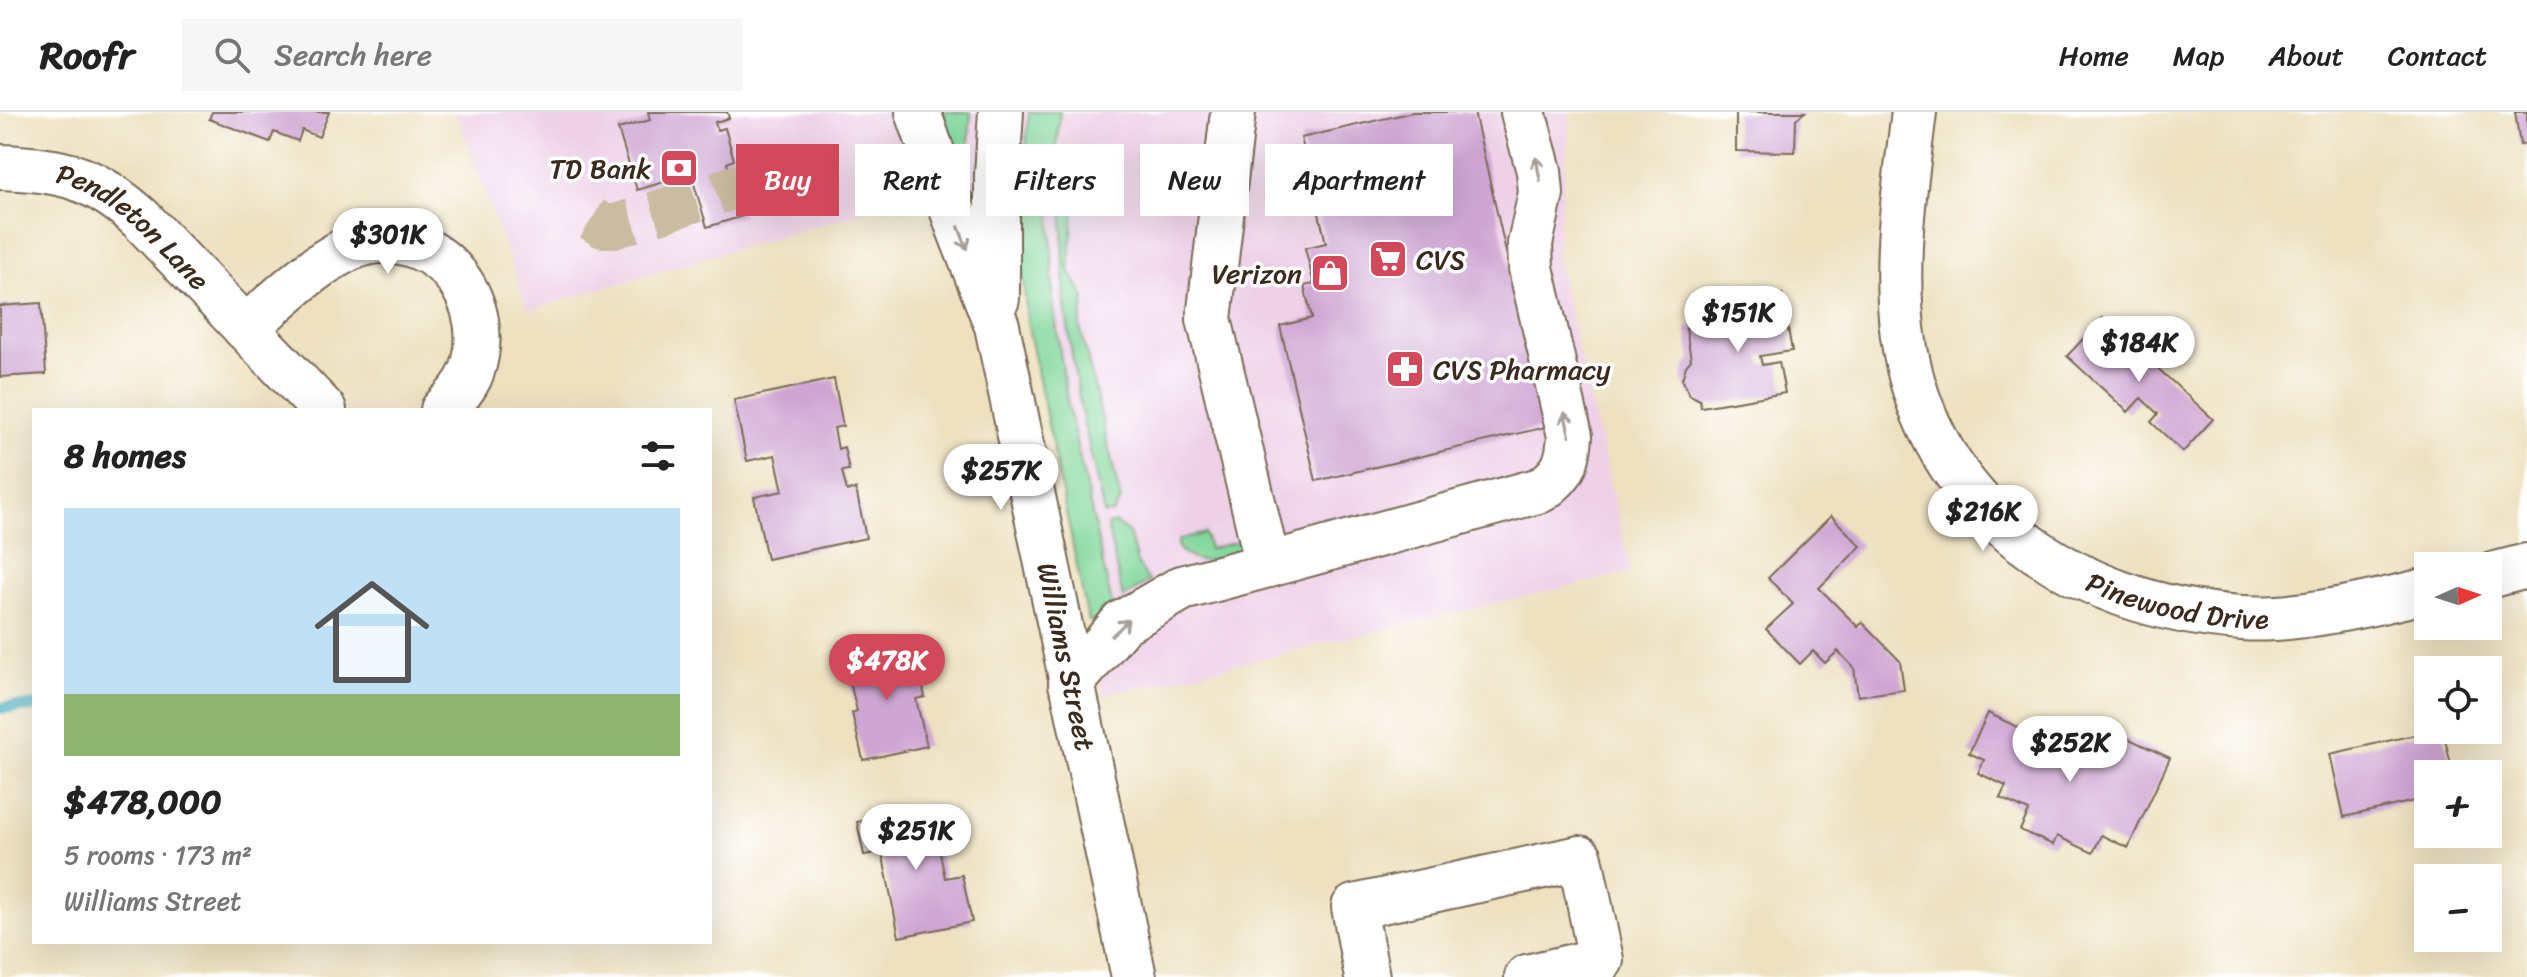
<!DOCTYPE html>
<meta charset="utf-8">
<style>
body{margin:0;font-family:Sriracha,sans-serif;background:#f6f6f6;color:#222;height:100vh;display:flex;flex-direction:column;font-size:30px;white-space:nowrap}
*{box-sizing:border-box;margin:0}
p{font-size:26px;color:#767676}
.icon{flex:none;width:44px;height:44px;fill:none;stroke:currentColor;stroke-width:2;stroke-linecap:round;stroke-linejoin:round}
.map{position:relative;flex:1;overflow:hidden}
.details{position:absolute;left:32px;top:296px;width:680px;height:536px;display:flex;flex-direction:column;background:#fff;border-radius:0px;box-shadow:0 8px 32px #0002}
.details>*{flex:none}
.banner{position:absolute;left:736px;top:32px;width:760px;height:72px;display:flex;gap:16px}
.needle{width:52px;rotate:87deg}
.controls{position:absolute;left:2414px;top:440px;display:grid;gap:16px}
.controls a{display:grid;place-items:center;width:88px;height:88px;border-radius:0px;background:#fff;box-shadow:0 8px 32px #0002;font-size:40px}
.price{position:absolute;translate:-50% -68px;padding:0 18px;border-radius:28px;background:#fff;color:#222;font-size:26px;line-height:52px;filter:drop-shadow(0 2px 4px #0008)}
.price::after{content:'';position:absolute;left:50%;top:48px;width:24px;height:18px;margin-left:-12px;background:inherit;clip-path:polygon(0 0,100% 0,50% 100%)}
.price.active{background:#d1495b;color:#fff}
ul{padding:0;list-style:none}
li{display:grid;align-content:center;gap:16px;height:424px;padding:0 32px}
li span{display:grid;place-items:center;height:248px;border-radius:0px;color:#555}
li>.icon{margin-inline-start:auto}
span .icon{width:144px;height:144px;fill:#fffc;stroke-width:1}
li b{font-size:34px}
h2{display:flex;justify-content:space-between;align-items:center;height:96px;padding:0 32px;font-size:34px}
.pill{padding:0 28px;border-radius:0px;background:#fff;box-shadow:0 8px 32px #0002;font-size:28px;line-height:72px}
.pill.active{background:#d1495b;color:#fff}
header{display:flex;align-items:center;gap:48px;box-sizing:border-box;height:112px;padding:0 40px;background:#fff;border-bottom:2px solid #e0e0e0}
header strong{font-size:38px}
nav{display:flex;gap:44px;margin-inline-start:auto;font-size:28px}
.search{width:560px;height:72px;background:#f6f6f6;display:flex;align-items:center;gap:20px;box-sizing:border-box;padding:0 28px;border-radius:0px;color:#767676;font-size:30px}
.map>svg:first-child{display:block}
.built{fill:#eed0e7}
.green{fill:#81d79b;stroke:#5e805c;stroke-width:2}
.lines{fill:none;stroke-linecap:round;stroke-linejoin:round}
.stream{stroke:#3daabc;stroke-width:12}
.building{fill:#cfa6d3}
.minor-tunnel{stroke:#c9bca0;stroke-width:44;stroke-dasharray:44 22;stroke-linecap:butt}
.minor-casing{stroke:#796a57;stroke-width:48}
.major-casing{stroke:#796a57;stroke-width:48}
.minor{stroke:#fff;stroke-width:44}
.major{stroke:#fff;stroke-width:44}
.oneway{stroke:#a79f9a}
.labels{text-anchor:middle;stroke-width:7;stroke-linejoin:round;paint-order:stroke}
.poi-label{font-size:28px;fill:#3b2a1e;stroke:#fff;text-anchor:end}
.street-label{font-size:28px;fill:#3b2a1e;stroke:#fff}
</style>
<header>
<strong>Roofr</strong>
<div class="search"><svg class="icon" aria-label="search" viewBox="0 0 24 24"><circle cx="10" cy="10" r="6"/><path d="M15 15l6 6"/></svg>Search here</div>
<nav><a>Home</a><a>Map</a><a>About</a><a>Contact</a></nav>
</header>
<div class="map">
<svg width="2527" height="865" viewBox="0 0 2527 865">
<rect width="100%" height="100%" fill="#fff"/>
<filter id="ink" filterUnits="userSpaceOnUse"><feTurbulence type="fractalNoise" baseFrequency=".0125" numOctaves="2"/><feDisplacementMap in="SourceGraphic" scale="16" xChannelSelector="R" yChannelSelector="G"/><feConvolveMatrix kernelMatrix="1 2 1 2 8 2 1 2 1" color-interpolation-filters="sRGB"/></filter>
<filter id="wash" filterUnits="userSpaceOnUse"><feTurbulence type="fractalNoise" baseFrequency=".006" numOctaves="4" result="noise"/><feDisplacementMap in="SourceGraphic" scale="32" xChannelSelector="R" yChannelSelector="G"/><feGaussianBlur stdDeviation="1.8" result="paint"/><feColorMatrix in="noise" values="0 0 0 0 0 0 0 0 0 0 0 0 0 0 0 0 0 1.4 0 .05"/><feComposite in="paint" operator="in"/></filter>
<g filter="url(#wash)">
<rect width="100%" height="100%" fill="#ede1c0"/>
<!-- built -->
<path class="built" d="M456,0H1571L1556,143L1631,460L1104,583L1027,209L1021,142L1022,82L927,81L528,198Z"/>
<!-- green -->
<path class="green" d="M943,0H971L968,45L964,49L957,46Z
M1029,0H1060L1051,92L1053,191L1068,294L1112,493L1094,510L1088,508L1027,209L1021,142L1022,82Z
M1066,73L1095,75L1097,79L1096,83L1074,98L1069,158L1085,186L1080,215L1121,388L1113,401L1104,402L1081,297L1071,237L1065,192L1062,85Z
M1115,411L1129,421L1137,451L1149,469L1123,486L1107,413Z
M1205,421L1209,437L1236,430L1240,432V442C1216,448 1194,457 1177,434L1179,428Z"/>
<g class="lines">
<!-- stream -->
<path class="stream" d="M0,596L34,594"/>
</g>
<g id="blocks">
<!-- building -->
<path class="building" d="M212,0H329L319,25L302,18L298,29L274,20L270,30L209,7Z
M648,0H727L729,6L715,10L717,18L725,16L734,48L727,51L743,104L707,115L691,62L637,78L618,17L650,8Z
M1413,0H1474L1546,315L1316,369L1280,214L1312,206L1304,174L1314,172L1305,136L1326,131L1301,26Z
M1736,0H1805L1796,7L1795,40L1736,39Z
M2515,0H2527V32L2520,33Z
M1782,182L1792,239L1760,244L1762,253L1779,250L1785,281L1701,295L1700,288L1690,283L1682,267L1686,254L1691,248L1686,216L1737,207L1735,191Z
M41,191L46,262L0,265V194Z
M2103,206L2213,307L2183,340L2151,310L2158,302L2141,286L2128,300L2067,244Z
M834,267L843,314L834,316L838,337L844,335L849,358L842,359L847,379L856,377L866,426L767,447L754,385L783,379L775,343L747,349L734,288Z
M1831,404L1861,434L1819,476L1858,515L1862,510L1900,549L1904,578L1858,584L1854,556L1838,539L1825,551L1813,539L1800,552L1766,517L1793,492L1768,466Z
M914,533L925,585L916,587L927,634L863,648L852,601L857,599L845,549Z
M1988,601L2040,626L2045,614L2070,625L2065,637L2084,646L2087,639L2110,650L2123,624L2170,646L2128,736L2101,723L2093,741L2057,724L2053,733L2020,718L2029,699L2000,686L2006,674L1978,661L1984,648L1969,641Z
M2436,618H2443L2453,662H2428V686L2344,705L2330,642Z
M931,696L945,766L962,763L972,810L899,825L882,740L864,743L857,710Z"/>
</g>
</g>
<g filter="url(#ink)">
<use href="#blocks" fill-opacity="0" stroke="#796a57" stroke-width="2"/>
<g class="lines">
<!-- minor-tunnel -->
<path class="minor-tunnel" d="M592,107L603,114H616L809,51"/>
<!-- minor casing -->
<g class="minor-casing">
<g id="minor">
<path id="s1" d="M1914,0C1905,74 1893,149 1903,224C1927,399 2076,495 2242,506C2296,510 2375,491 2428,478"/>
<path id="s2" d="M0,55C62,57 95,65 141,107L324,298"/>
<path d="M245,216C279,188 327,137 371,130C443,119 495,192 472,259C466,275 455,286 443,298"/>
<path d="M1268,453L1541,378C1564,362 1568,351 1570,324L1531,156L1530,132L1541,81L1539,59L1523,0"/>
<path d="M2488,464L2527,454"/>
<path d="M1071,572L1122,511L1182,476L1268,453L1209,207L1233,0"/>
<path d="M1367,865L1354,795L1580,746L1601,848L1527,865"/>
</g>
</g>
<!-- major casing -->
<g class="major-casing">
<g id="major">
<path id="s3" d="M918,0L958,114L997,214L1134,865"/>
<path d="M997,187V63L1001,0"/>
</g>
</g>
<!-- minor -->
<use href="#minor" class="minor"/>
<!-- major -->
<use href="#major" class="major"/>
</g>
<!-- one-way arrows -->
<defs><path id="oneway-shaft" d="M-6 0H5M1.5-3L5.5 0L1.5 3" fill="none" stroke-width="1.6" stroke-linecap="round" stroke-linejoin="round" transform="scale(2)"/></defs>
<g class="oneway">
<use href="#oneway-shaft" transform="translate(1538 57) rotate(-101)"/>
<use href="#oneway-shaft" transform="translate(963 126) rotate(69)"/>
<use href="#oneway-shaft" transform="translate(1567 312) rotate(-102)"/>
<use href="#oneway-shaft" transform="translate(1120 516) rotate(-44)"/>
</g>
</g>
<!-- icons -->
<defs>
<g id="bank-square" transform="scale(2)"><rect x="-9" y="-9" width="18" height="18" rx="4" fill="#d1495b" stroke="#fff"/><path d="M-6-4H6V4H-6ZM0-2.3a2.3 2.3 0 1 0 0 4.6a2.3 2.3 0 1 0 0-4.6Z" fill="#fff"/></g>
<g id="supermarket-square" transform="scale(2)"><rect x="-9" y="-9" width="18" height="18" rx="4" fill="#d1495b" stroke="#fff"/><path d="M-6-5.5h2.5l.6 2H6L4.5 2H-2.5L-4.4-4H-6ZM-1.5 3.2a1.3 1.3 0 1 0 .1 0ZM3 3.2a1.3 1.3 0 1 0 .1 0Z" fill="#fff"/></g>
<g id="shop-square" transform="scale(2)"><rect x="-9" y="-9" width="18" height="18" rx="4" fill="#d1495b" stroke="#fff"/><path d="M-5-2.5h2.3a2.7 3.5 0 0 1 5.4 0H5L5.5 6h-11ZM-1.5-2.5h3a1.5 2.3 0 0 0-3 0Z" fill="#fff"/></g>
<g id="pharmacy-square" transform="scale(2)"><rect x="-9" y="-9" width="18" height="18" rx="4" fill="#d1495b" stroke="#fff"/><path d="M-2-6h4v4h4v4h-4v4h-4v-4h-4v-4h4Z" fill="#fff"/></g>
</defs>
<g fill-rule="evenodd">
<use href="#bank-square" x="679" y="56"/>
<use href="#supermarket-square" x="1388" y="147"/>
<use href="#shop-square" x="1330" y="161"/>
<use href="#pharmacy-square" x="1405" y="257"/>
</g>
<g class="labels">
<!-- poi labels -->
<g class="poi-label">
<text x="651" y="66">TD Bank</text>
<text x="1416" y="157" text-anchor="start">CVS</text>
<text x="1302" y="171">Verizon</text>
<text x="1433" y="267" text-anchor="start">CVS Pharmacy</text>
</g>
<!-- street labels -->
<g class="street-label">
<text dy="10" stroke="none"><textPath href="#s2" startOffset="152">Pendleton Lane</textPath></text>
<text dy="10" stroke="none"><textPath href="#s1" startOffset="638">Pinewood Drive</textPath></text>
<text dy="10" stroke="none"><textPath href="#s3" startOffset="566">Williams Street</textPath></text>
</g>
</g>
</svg>
<div class="controls">
<a><svg class="needle" viewBox="-14 -14 28 28"><path d="M0-13l5 13h-10z" fill="#e53935"/><path d="M0 13l5-13h-10z" fill="#767676"/></svg></a>
<a><svg class="icon" aria-label="locate" viewBox="0 0 24 24"><circle cx="12" cy="12" r="6"/><path d="M12 2v4M12 18v4M2 12h4M18 12h4"/></svg></a>
<a>+</a>
<a>−</a>
</div>
<b class="price" style="left:388px;top:164px">$301K</b>
<b class="price" style="left:1738px;top:242px">$151K</b>
<b class="price" style="left:2139px;top:272px">$184K</b>
<b class="price" style="left:1001px;top:400px">$257K</b>
<b class="price" style="left:1983px;top:441px">$216K</b>
<b class="price active" style="left:887px;top:590px">$478K</b>
<b class="price" style="left:2070px;top:672px">$252K</b>
<b class="price" style="left:916px;top:760px">$251K</b>
<div class="banner">
<a class="pill active">Buy</a>
<a class="pill">Rent</a>
<a class="pill">Filters</a>
<a class="pill">New</a>
<a class="pill">Apartment</a>
</div>
<section class="details">
<h2>8 homes<svg class="icon" aria-label="filters" viewBox="0 0 24 24"><path d="M4 7h16M4 17h16"/><circle cx="9" cy="7" r="2"/><circle cx="15" cy="17" r="2"/></svg></h2>
<ul>
<li><span style="background:linear-gradient(#bfe0f5 75%,#8fb573 0)"><svg class="icon" aria-label="home" viewBox="0 0 24 24"><path d="M3 11l9-7 9 7M6 9v11h12V9"/></svg></span><div><b>$478,000</b><p>5 rooms · 173 m²</p><p>Williams Street</p></div></li>
</ul>
</section>
</div>
